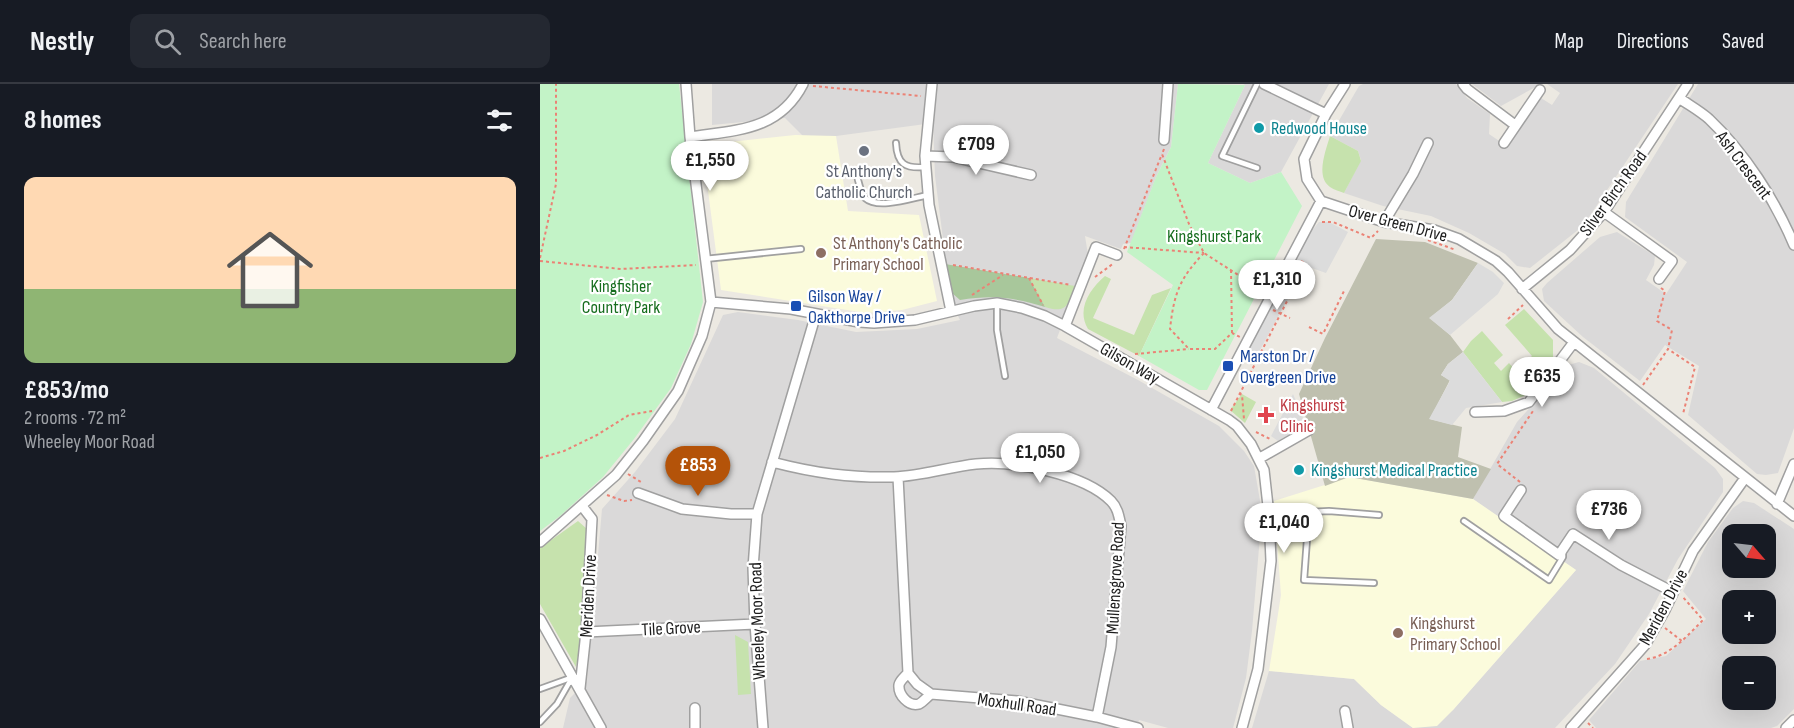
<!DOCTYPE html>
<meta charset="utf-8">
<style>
body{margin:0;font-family:"Sofia Sans Condensed",sans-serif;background:#242831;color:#f1f3f6;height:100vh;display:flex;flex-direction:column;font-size:22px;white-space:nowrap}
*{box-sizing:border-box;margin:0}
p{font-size:20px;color:#9ea1a6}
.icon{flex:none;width:33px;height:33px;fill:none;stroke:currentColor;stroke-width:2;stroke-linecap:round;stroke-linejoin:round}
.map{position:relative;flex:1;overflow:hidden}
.details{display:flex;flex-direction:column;background:#171b24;width:540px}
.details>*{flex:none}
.needle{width:39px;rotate:118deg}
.tools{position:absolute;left:1182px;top:440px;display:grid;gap:12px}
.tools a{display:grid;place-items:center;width:54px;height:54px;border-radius:12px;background:#171b24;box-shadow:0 6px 24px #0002;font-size:30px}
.price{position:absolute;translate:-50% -51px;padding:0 14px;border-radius:21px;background:#fff;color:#222;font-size:20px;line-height:39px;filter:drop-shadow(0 2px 3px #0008)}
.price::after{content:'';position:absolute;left:50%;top:36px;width:18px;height:14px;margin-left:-9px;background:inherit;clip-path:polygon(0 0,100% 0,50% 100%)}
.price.active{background:#b45309;color:#fff}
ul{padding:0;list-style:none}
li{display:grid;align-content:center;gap:12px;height:318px;padding:0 24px}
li+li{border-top:2px solid #363941}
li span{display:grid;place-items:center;height:186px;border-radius:12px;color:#555}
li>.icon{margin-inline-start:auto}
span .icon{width:108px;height:108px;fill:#fffc;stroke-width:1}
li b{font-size:26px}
h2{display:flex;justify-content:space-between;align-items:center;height:72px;padding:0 24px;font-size:26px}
header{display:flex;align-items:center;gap:36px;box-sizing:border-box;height:84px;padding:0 30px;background:#171b24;border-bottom:2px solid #363941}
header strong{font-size:28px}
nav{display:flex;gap:33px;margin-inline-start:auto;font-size:21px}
.search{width:420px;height:54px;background:#242831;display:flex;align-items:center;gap:15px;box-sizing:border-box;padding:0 21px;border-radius:12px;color:#9ea1a6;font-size:22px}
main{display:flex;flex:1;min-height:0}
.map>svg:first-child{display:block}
.residential{fill:#dad9d9;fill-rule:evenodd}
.education{fill:#fbfbdc}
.construction{fill:#bfc0af}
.grass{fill:#c6e2ad}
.forest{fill:#a8c79b}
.park{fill:#c3f3c7}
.parking{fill:#dcdcdc}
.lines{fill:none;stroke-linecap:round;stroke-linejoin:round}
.service-casing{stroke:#a0a0a0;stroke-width:8}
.minor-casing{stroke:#a0a0a0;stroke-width:12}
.path{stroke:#eb8275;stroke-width:2;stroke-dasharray:3 3;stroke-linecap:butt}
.service{stroke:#fff;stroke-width:4.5}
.minor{stroke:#fff;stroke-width:9}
.culture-dot{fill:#0f9aa8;stroke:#fff;stroke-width:2}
.worship-dot{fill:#6b7280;stroke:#fff;stroke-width:2}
.education-dot{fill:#8d6e63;stroke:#fff;stroke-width:2}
.transit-dot{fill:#1a4fb4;stroke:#fff;stroke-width:2}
.health-dot{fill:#e0444e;stroke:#fff;stroke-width:2}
.labels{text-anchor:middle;stroke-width:4.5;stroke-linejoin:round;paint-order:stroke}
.culture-label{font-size:18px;fill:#0d838f;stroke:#fff;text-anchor:start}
.street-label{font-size:18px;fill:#1c1c1c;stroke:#fff}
.worship-label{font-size:18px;fill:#5b616d;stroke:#fff}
.park-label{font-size:18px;fill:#166d1e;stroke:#fff}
.education-label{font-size:18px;fill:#785e54;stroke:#fff;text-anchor:start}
.transit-label{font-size:18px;fill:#164399;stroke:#fff;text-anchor:start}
.health-label{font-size:18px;fill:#be3a42;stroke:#fff;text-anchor:start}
</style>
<header>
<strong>Nestly</strong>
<div class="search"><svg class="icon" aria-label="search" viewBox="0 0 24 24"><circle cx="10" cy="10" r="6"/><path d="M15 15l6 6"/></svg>Search here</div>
<nav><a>Map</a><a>Directions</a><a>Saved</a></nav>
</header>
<main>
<section class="details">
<h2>8 homes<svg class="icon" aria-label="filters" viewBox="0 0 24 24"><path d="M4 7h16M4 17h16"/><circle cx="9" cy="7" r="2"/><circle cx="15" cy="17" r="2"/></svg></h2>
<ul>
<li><span style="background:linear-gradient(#ffd9b3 60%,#8fb573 0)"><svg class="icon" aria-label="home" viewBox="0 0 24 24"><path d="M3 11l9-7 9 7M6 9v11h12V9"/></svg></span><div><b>£853/mo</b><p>2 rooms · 72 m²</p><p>Wheeley Moor Road</p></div></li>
</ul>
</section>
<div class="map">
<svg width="1254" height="644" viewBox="0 0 1254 644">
<rect width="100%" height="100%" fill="#ece9e2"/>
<!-- residential -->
<path class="residential" d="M172,0H638L631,63L616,93L591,159L583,160L581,165L545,152L548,171L517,254L598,296L679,342L704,367L714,382L722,428L712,547L706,594L693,644H628L599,636L597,644H23L30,614L47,597L62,425L95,388L135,335L183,231L198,228L258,236L316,248L377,245L420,236L411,218L395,92L393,39L296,52H263L245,34L172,41Z
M703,0H789L741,88L710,99L668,79L705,1Z
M823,0H916L927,14L950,30L949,50L968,63L1001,14L1012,21L1020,9L1007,0H1138L1043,142L990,184L977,182L965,170L929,149L891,132L843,122L804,109L821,76L818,67L790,52L819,2Z
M932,0H1001L961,22Z
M1158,0H1254V344L1238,389L1226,391L1217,390L1148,331L1159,282L1125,261L1100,297L1043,253L1004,217L1002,205L1007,199L1060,153L1077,148L1115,172L1114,181L1106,196L1126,210L1147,178L1085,133L1086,118Z
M1039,278L1054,284L1175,384L1183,395V408L1138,475L1109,530L1075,580L1015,644H712L729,587L814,595L841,621L873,644L913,626L1036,486L933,415L977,338L1028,281Z
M1203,417L1214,419L1254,445V625L1237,642L1231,644H1056L1049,636L1100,577L1126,572L1166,535L1143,507L1168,458L1193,424ZM1192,450H1226V483H1192ZM1192,516H1226V549H1192ZM1192,582H1226V615H1192Z"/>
<!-- education -->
<path class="education" d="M255,51L296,52L308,127L379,131L397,217L362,226L326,229L181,206L162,61Z
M810,393L933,415L1036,486L913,626L897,642L873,644L841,621L814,595L729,587L741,511L734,417Z"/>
<!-- construction -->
<path class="construction" d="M836,155L885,158L938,179L912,216L890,234L910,251L923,268L908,280L901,291L910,296L890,335L922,343L918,373L951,385L933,415L809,393L785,402L759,310L785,254Z"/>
<!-- grass -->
<path class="grass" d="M790,52L818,67L821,77L804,109C800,107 794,106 790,103C775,93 786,66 790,52Z
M565,192L571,195L553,234L594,251L612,211L631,204L599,272L548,245C536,225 550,205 565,192Z
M489,194L535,202C529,221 526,230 505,223Z
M984,225L1013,256V273L986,311L972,317L962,318L923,268L931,257L942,247L963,271L954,279L961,287L969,279L975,286L979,284L982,287L993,278L990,274L992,272L965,241Z
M702,310L716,318L705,339L690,326Z
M38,437L47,445L43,542L36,583L0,520V464Z
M195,551L208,558L211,610L198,611Z"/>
<!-- forest -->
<path class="forest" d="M405,180L489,194L505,223C473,213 452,211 420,216L412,209Z"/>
<!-- park -->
<path class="park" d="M0,0H139L163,218L151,260L131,304L94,355L63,393L20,432L0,447Z
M638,0L705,1L668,79L710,99L741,88L762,122L667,306H659L599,272L633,201L587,168L616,93L631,63Z"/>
<!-- parking -->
<path class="parking" d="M779,138H789L808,148L786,189L766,182L714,277L703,274L769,150Z
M938,179L953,188L964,199L958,210L910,251L889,234L912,216Z
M923,268L962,318L926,324L912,341L889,335L910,297L901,291L908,280Z
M753,310L763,333L756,347L738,357L731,352Z"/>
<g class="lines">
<!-- service casing -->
<g class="service-casing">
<path id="service" d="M356,59C357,80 365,85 386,83
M717,84L682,72L717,0
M318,96C320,102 321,110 325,114C338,126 372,114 388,111
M165,175L261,165
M457,219V246L465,292
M729,425L745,430L769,428L764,496L834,499
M769,428L789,427L839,431
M924,437L1009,496L1023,473V468
M0,605L33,593
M0,638L17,620L29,599L36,597"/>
</g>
<!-- minor casing -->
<g class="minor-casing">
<path id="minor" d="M392,0L385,72L389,121L411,227
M724,0L786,30
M805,0L786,30L764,75L767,95L781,117L844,138L894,146L919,155L956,177L968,188L1018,245L1254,432
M923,0L927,5L975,41
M1139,14C1149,21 1160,27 1169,35C1205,69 1235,116 1254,161
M150,53C196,46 239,47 263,0
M624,56L628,0
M964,59L1000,6
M385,72L413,73L491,91
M1064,128L1132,177L1119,195
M844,138L873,90L888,59
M982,205L1030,166L1064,128L1148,0
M171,218L251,225L319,238L334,239L375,236L434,222L457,219L482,224L505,232L525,242L689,336L697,342L711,360L724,386L729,431L731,477L718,585L702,644
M525,242L556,163L577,171
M671,326L781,117
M935,328L964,327L989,318L1034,258
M720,374L769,346
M232,378C274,389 310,394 354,393C382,392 409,383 436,380C474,376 544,390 571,417C578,424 579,433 581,442L571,563L557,633
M358,393L368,589L377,600L391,610L477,617L557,633L598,644
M981,406L964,432L1019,471L1033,450L1081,481L1133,508
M98,409L142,425L191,430H217
M1237,420L1254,380
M0,458L76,391L103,357L138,307L162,252L171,218L150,53L146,0
M0,535L61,644
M46,548L215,540
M368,589C365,593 360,596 359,601C358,611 369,623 379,620C383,618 387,613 391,610
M40,604L46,548L52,435L42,422
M155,624V644
M805,627L808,644
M223,644L215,540L213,484L217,430L276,230
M1031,644L1105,561L1125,526L1153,467L1205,394
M1246,644L1254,636"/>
</g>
<!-- path -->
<path class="path" d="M273,2L381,12
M624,65L622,70L649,140L664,169L703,194L724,205
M782,138H793L831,154L838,147
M888,156L916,166
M584,163L664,169
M584,165L622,70
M664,169C639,195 634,210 630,245L649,265H675L692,249L700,253
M0,174L16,100V0
M0,177L81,185L156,181
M413,181L531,201
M691,186L692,249
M555,193L574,179
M489,194L503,221
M1121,204L1125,207L1117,237L1132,246L1128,265
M432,211L463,191
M733,226L750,234
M968,235L983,221
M769,243L783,250L805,205
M595,270L649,265
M1103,301L1128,265L1155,283L1143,330
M699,309L702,311L704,335
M691,327L766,180L761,177
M716,348L732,356
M0,374L24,367L57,351L89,331L112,327
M88,390L101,398
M980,398L957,380L993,327
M67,411L84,417L92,416
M1125,544L1142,557
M1107,575C1130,572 1147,552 1163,536L1142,512
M1048,639L1053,644"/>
<!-- service -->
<use href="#service" class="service"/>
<!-- minor -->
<use href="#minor" class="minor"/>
</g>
<!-- markers -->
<g class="culture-dot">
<circle cx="719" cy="44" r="6"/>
<circle cx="759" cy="386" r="6"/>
</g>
<circle class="worship-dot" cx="324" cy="67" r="6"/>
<g class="education-dot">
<circle cx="281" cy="169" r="6"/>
<circle cx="858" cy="549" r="6"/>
</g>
<g class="transit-dot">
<rect x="250" y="216" width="12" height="12" rx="3"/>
<rect x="682" y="276" width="12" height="12" rx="3"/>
</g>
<path class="health-dot" d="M723 322h6v6h6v6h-6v6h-6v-6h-6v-6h6z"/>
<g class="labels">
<!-- culture labels -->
<g class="culture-label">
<text x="731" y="50">Redwood House</text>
<text x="771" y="392">Kingshurst Medical Practice</text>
</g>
<!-- street labels -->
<g class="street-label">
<text transform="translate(1204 81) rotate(53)" y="6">Ash Crescent</text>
<text transform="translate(1073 109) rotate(-54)" y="6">Silver Birch Road</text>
<text transform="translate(858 139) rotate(15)" y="6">Over Green Drive</text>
<text transform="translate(590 279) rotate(30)" y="6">Gilson Way</text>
<text transform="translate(575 494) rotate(-87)" y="6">Mullensgrove Road</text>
<text transform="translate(48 512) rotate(-87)" y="6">Meriden Drive</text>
<text transform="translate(1123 523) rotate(-62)" y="6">Meriden Drive</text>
<text transform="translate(217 537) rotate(-92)" y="6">Wheeley Moor Road</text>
<text transform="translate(131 544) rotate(-3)" y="6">Tile Grove</text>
<text transform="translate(477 620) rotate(8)" y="6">Moxhull Road</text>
</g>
<!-- worship labels -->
<g class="worship-label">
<text x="324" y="93">St Anthony's<tspan x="324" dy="21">Catholic Church</tspan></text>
</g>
<!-- park labels -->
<g class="park-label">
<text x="674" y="158">Kingshurst Park</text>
<text x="81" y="208">Kingfisher<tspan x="81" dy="21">Country Park</tspan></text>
</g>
<!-- education labels -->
<g class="education-label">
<text x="293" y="165">St Anthony's Catholic<tspan x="293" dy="21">Primary School</tspan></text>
<text x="870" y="545">Kingshurst<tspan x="870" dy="21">Primary School</tspan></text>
</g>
<!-- transit labels -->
<g class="transit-label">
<text x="268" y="218">Gilson Way /<tspan x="268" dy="21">Oakthorpe Drive</tspan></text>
<text x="700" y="278">Marston Dr /<tspan x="700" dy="21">Overgreen Drive</tspan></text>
</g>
<!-- health labels -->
<g class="health-label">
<text x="740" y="327">Kingshurst<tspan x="740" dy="21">Clinic</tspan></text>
</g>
</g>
</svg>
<div class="tools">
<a><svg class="needle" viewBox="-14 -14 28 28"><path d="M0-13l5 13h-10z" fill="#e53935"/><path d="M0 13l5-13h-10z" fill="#9ea1a6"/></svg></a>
<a>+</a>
<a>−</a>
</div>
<b class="price" style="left:436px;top:92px">£709</b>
<b class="price" style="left:170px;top:108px">£1,550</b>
<b class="price" style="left:737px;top:227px">£1,310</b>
<b class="price" style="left:1002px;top:324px">£635</b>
<b class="price" style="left:500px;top:400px">£1,050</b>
<b class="price active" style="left:158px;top:413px">£853</b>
<b class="price" style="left:1069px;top:457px">£736</b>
<b class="price" style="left:744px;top:470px">£1,040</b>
</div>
</main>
